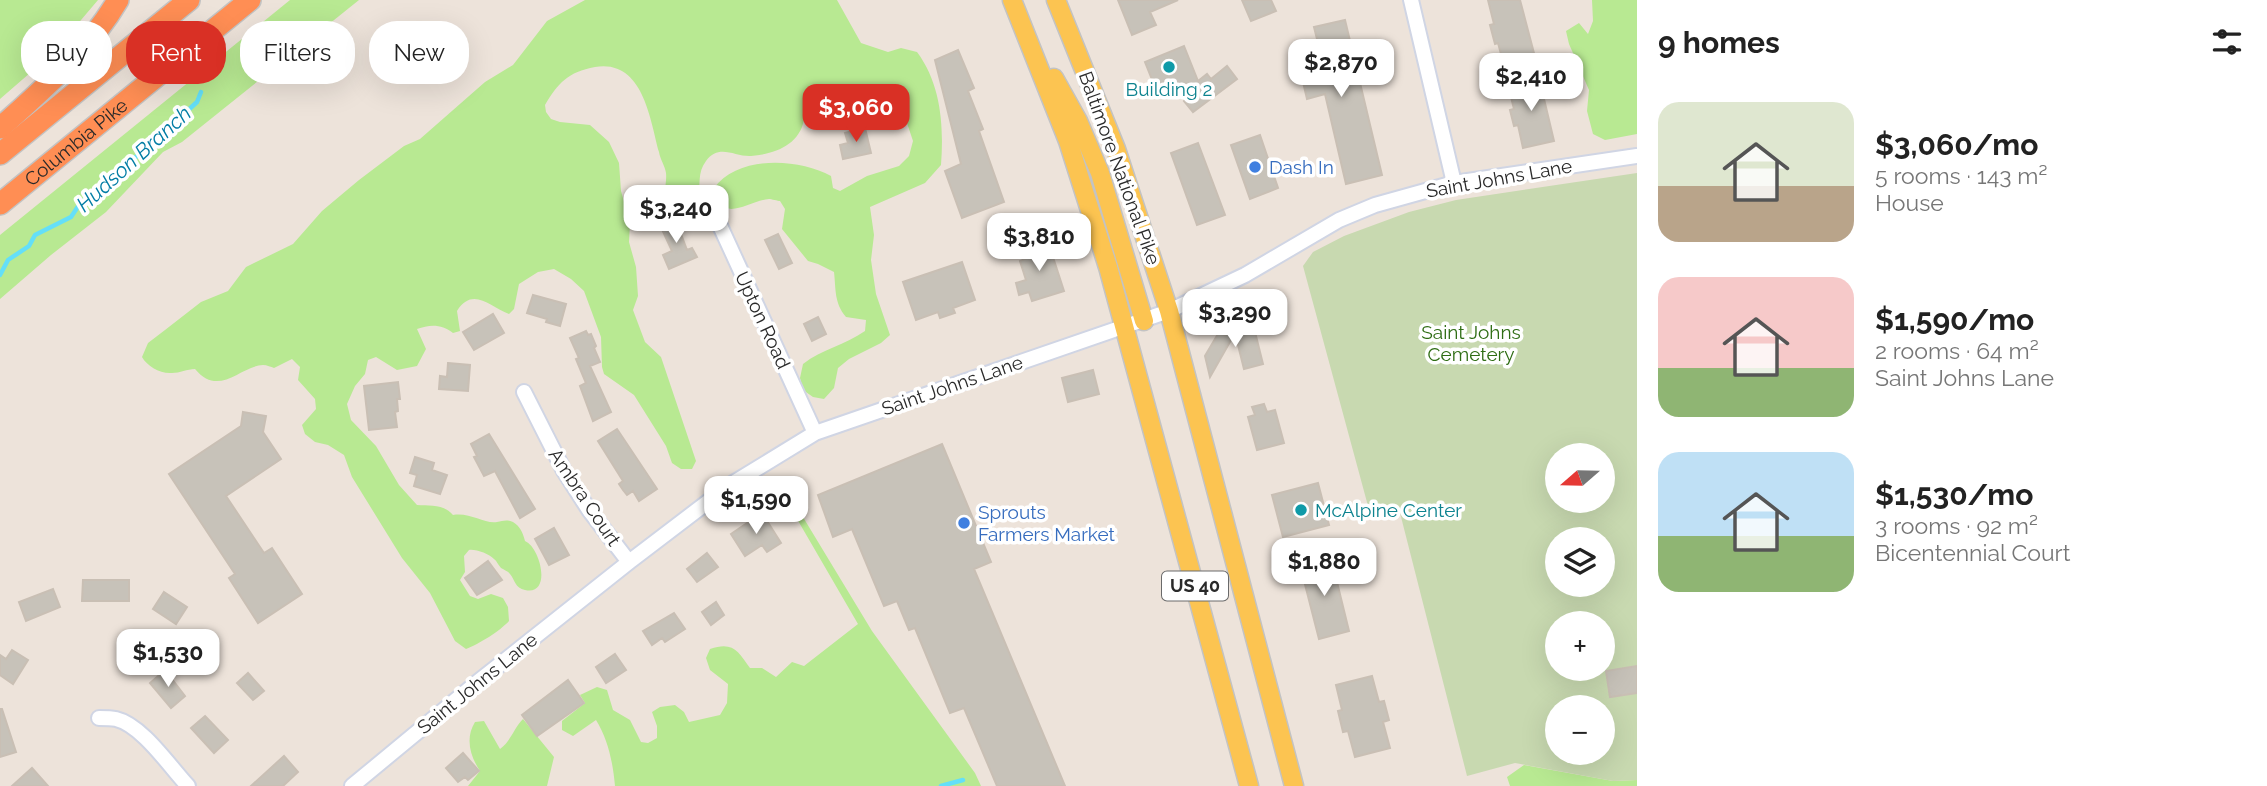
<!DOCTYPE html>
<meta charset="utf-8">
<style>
body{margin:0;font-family:Raleway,sans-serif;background:#f6f6f6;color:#222;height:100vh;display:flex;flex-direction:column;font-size:26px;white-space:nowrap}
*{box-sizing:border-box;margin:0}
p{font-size:23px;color:#767676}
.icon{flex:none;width:38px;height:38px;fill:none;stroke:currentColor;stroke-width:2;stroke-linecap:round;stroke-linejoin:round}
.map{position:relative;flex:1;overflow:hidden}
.drawer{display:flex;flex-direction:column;background:#fff;width:630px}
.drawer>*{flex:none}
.top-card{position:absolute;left:21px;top:21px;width:665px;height:63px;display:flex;gap:14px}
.needle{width:46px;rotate:250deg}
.buttons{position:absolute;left:1545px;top:443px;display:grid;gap:14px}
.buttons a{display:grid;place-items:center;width:70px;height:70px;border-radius:50%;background:#fff;box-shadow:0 7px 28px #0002;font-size:35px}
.price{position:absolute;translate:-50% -60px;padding:0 16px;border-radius:14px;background:#fff;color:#222;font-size:23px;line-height:46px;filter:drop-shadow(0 2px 4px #0008)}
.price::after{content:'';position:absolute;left:50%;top:42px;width:21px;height:16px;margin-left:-10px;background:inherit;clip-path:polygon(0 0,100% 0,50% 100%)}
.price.selected{background:#d93025;color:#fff}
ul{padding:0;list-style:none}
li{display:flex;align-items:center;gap:21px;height:175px;padding:0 21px}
li span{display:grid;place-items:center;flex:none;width:196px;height:140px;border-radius:21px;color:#555}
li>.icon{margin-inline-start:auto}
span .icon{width:84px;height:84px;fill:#fffc;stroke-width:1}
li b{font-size:30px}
h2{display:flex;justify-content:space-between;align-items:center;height:84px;padding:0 21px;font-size:30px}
.tag{padding:0 24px;border-radius:28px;background:#fff;box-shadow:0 7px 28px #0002;font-size:24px;line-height:63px}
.tag.selected{background:#d93025;color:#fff}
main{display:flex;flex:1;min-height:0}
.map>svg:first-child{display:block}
.green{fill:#b8e992}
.cemetery{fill:#c8d9b0;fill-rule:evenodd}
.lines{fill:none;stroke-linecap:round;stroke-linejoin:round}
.stream{stroke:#64dff8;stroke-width:4.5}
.building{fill:#c7c2b9;stroke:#c9bfb4;stroke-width:2}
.minor-casing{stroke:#d0d5e4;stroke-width:18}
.major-casing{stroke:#c3c3c3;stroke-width:21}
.highway-casing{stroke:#c3c3c3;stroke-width:24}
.minor{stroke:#fff;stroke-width:14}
.major{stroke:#fcc451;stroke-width:18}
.highway{stroke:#ff8e54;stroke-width:21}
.culture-dot{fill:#0f9aa8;stroke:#fff;stroke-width:2.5}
.shop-dot{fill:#3f7fe0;stroke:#fff;stroke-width:2.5}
.labels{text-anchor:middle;stroke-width:7;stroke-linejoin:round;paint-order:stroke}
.shield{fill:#fff;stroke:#6a6a6a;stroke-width:2}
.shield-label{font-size:18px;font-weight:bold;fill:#2a2a2a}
.culture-label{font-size:19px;fill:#0d838f;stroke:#fff}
.street-label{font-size:19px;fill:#2a2a2a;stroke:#fff}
.shop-label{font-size:19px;fill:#366cbe;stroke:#fff;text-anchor:start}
.park-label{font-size:19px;fill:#2f6d14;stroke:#fff}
.water-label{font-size:21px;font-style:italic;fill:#027da5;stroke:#fff}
</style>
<main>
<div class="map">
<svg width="1637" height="786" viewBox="0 0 1637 786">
<rect width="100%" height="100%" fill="#ede3da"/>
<!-- green -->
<path class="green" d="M0,0H98L53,53L0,99Z
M290,0H359L182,142L163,152L106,212L51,255L0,299V235Z
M585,0H837L861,43L888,52L901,48L917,52C941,84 944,126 941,165L925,183L870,207L874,235L871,260L876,294L890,335L881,343L849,359L838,368L834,388L824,399L813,397L803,390L800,378L803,364C822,349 845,345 865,331L866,320L846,317C834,303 836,289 834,272L818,264L808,261L782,229L785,209L780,201C778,201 771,199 769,199C747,201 721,226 714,188C738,155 798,158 831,176L833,188L840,191L867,176L899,166L909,156L913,141L900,102C875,88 865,96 840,103C826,108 816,111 804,120C799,145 775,154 751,156C735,157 719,143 706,161C697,173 701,184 698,197L689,204L675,203L668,199C663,187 667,184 666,173C665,166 660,159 659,152C650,119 643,59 595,67C568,72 558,83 545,105L546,112L551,119L560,122L590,125L609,142L619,163L621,191L630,223L629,242L636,267L638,296L633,310L645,342L661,357L696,461L692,469H681L672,463L666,446L634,395L604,374L602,367L601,337L584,291L571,279L554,269L538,272L519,284L514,309L509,314C490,307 473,286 457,311L460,331L453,333C442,324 430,324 417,329L426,349L417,366L397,370L376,357L368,360L365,374L355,386L347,404L351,420L376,446L399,485L417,505C430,506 444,504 453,515C470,512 484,524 497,522C503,521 506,519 513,522C520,526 523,533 525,541C541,548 552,596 525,590C515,588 515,580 510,574C508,571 504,570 501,568C498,565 497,561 494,559C489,554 476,549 469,550L464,556L465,572L460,580L470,596L478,599L491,594L503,598L508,607L509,621C500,631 479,644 466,649L455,641L430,593L402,558L352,477L344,455L328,445L315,442L305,434L302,425L316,409L315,399L298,380L300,367L292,359L274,368C271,367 267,365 263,365C240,366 219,398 195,369C187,369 180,373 172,373C160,374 147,366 142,357L148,343L165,330L201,302L228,291L246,267L293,244L322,211L359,180L404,146L420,139L485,82L513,65L547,21Z
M1592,0H1637V134L1605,140L1593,134L1587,111L1589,90L1569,44L1566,31L1579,23L1588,34L1593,21Z
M786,489L872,631L975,773L981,786H615C613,763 608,739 596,720L573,736L562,730V721L585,703L580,695L597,687L607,690L613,710L630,720L641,742L648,743L657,738V726L652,712L660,707L675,705L684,712L689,722L720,715L727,703L728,684L710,670L706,658L710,649C733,641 738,651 750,668H762L776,677L792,662L804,666L858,624L786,500L783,492Z
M523,719L554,757L547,786H468L480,771C470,756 465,738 475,722L484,721L500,749C511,741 514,728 523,719Z
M1524,765L1613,781L1637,780V786H1510L1507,777Z"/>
<!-- cemetery -->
<path class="cemetery" d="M1637,173V780L1613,781L1515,763L1467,776L1399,509L1371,517L1303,266L1313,252L1344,236L1409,212L1456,200ZM1558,455H1603V500H1558ZM1558,539H1603V584H1558ZM1558,623H1603V668H1558ZM1558,707H1603V752H1558Z"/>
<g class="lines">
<!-- stream -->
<path class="stream" d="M0,275L8,260L29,246L35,235L71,217L81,202L101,191L116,172L145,150L197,102L201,92
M941,786L963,780"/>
</g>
<!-- building -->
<path class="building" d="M1118,0H1178L1150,12L1156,25L1132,35Z
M1242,0H1271L1276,11L1251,21Z
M1488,0H1520L1535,57L1504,65L1498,43L1495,44L1490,25L1494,24Z
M1345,20L1382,175L1346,184L1325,94L1307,99L1296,52L1319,47L1314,27Z
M1184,46L1198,81L1207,74L1211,79L1227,66L1237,79L1193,112L1184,101L1187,98L1172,80L1155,87L1145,62Z
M958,50L974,88L968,91L983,129L979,131L1004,202L962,218L945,171L961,164L935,60Z
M1539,78L1554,141L1523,148L1518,125L1514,126L1510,110L1514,109L1508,85Z
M865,128L871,153L843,159L840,145L848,143L845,133Z
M1260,135L1278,188L1250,199L1231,145Z
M1198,143L1225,215L1197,225L1171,153Z
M675,218L687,250L692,248L697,257L669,269L663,255L672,251L660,225Z
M778,234L792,263L779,269L765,240Z
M1043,241L1047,252L1051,251L1064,291L1032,301L1029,292L1019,295L1016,283L1026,280L1020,261L1025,259L1021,248Z
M962,262L975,300L953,308L955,313L940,318L938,312L916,320L903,282Z
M533,295L566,304L560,326L546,322L547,319L527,313Z
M493,314L504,333L474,350L463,332Z
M818,317L826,334L812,341L804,324Z
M1222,327L1224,335L1254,328L1263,364L1244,369L1235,333L1210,377L1205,356Z
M586,331L588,335L591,334L596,346L594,348L600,362L590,366L611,412L593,421L580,386L586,383L576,359L579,358L570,338Z
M448,363L470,365L468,391L439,389L440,376L447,377Z
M1093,370L1099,394L1068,402L1062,378Z
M398,382L400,399H397L398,411L395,412L397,427L369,430L364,386Z
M1264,404L1267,412L1275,410L1284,443L1257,450L1248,417L1255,415L1252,407Z
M243,412L266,416L263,432L281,459L226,496L264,553L272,548L302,594L258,623L229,578L235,574L169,474L241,426Z
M617,429L657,489L639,501L633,491L627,495L623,490L619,484L623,481L598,441Z
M489,434L535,509L520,518L495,471L484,476L474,457L477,456L471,444Z
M942,444L991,562L974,569L1065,786H997L964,708L950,713L915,628L909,630L897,601L884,606L852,529L833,537L818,495Z
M415,457L434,463L432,470L447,475L440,494L414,486L417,475L410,473Z
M1318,483L1329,525L1283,537L1272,495Z
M762,513L781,543L767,552L762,545L745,556L731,534Z
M554,528L569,555L549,565L535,539Z
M707,553L718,567L697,582L687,569Z
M1321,555L1326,576L1335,574L1349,631L1319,639L1299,561Z
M488,561L502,580L477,595L465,578Z
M83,580H129V601H82Z
M53,589L60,607L26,621L19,602Z
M164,592L187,607L176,624L153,609Z
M716,602L724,615L711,625L702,612Z
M674,613L685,629L665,642L662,638L652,645L643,631Z
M12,650L28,660L13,684L0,675V655L6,659Z
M615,654L626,670L606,683L596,667Z
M1637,666V693L1610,697L1606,671Z
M165,670L185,696L171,708L150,683Z
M248,673L264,691L253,700L237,683Z
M1372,676L1379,702L1384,701L1389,720L1383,722L1390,748L1355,757L1348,731L1343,732L1338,711L1342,710L1336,685Z
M568,680L584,703L537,736L522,715Z
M0,709H2L16,752L0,757Z
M205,716L228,740L214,753L191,728Z
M463,753L479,771L468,780L465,777L458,782L446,768Z
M284,756L298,772L283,786H251Z
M32,768L48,786H12Z"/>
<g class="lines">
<!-- minor casing -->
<g class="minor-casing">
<path id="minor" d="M1411,0L1454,183
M711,206L815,433
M524,392L564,471L589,510L629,562
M99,718C105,718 111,718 116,719C142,725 170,767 188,786
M352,786L479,681L629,562L730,485L815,433L1169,311L1245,275L1339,220L1375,205L1454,183L1637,156"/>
</g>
<!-- major casing -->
<g class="major-casing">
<path id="major" d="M1012,0L1068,141L1108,267L1249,786
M1056,0L1116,149L1169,311L1294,786
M1054,78L1078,121L1100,173L1144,321"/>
</g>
<!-- highway casing -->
<g class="highway-casing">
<g id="highway">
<path d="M0,128C42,90 89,50 118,0"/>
<path d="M0,154L189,0"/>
<path id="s1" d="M0,204L250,0"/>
</g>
</g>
<!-- minor -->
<use href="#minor" class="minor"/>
<!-- major -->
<use href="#major" class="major"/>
<!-- highway -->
<use href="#highway" class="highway"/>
</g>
<!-- markers -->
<g class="culture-dot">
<circle cx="1169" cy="67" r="7"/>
<circle cx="1301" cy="510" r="7"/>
</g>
<g class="shop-dot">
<circle cx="1255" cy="167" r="7"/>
<circle cx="964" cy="523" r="7"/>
</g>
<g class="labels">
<!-- shield labels -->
<rect class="shield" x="1162" y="571.5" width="66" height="29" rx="5"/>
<g class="shield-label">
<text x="1195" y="592">US 40</text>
</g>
<!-- culture labels -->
<g class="culture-label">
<text x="1169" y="96">Building 2</text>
<text x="1315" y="517" text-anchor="start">McAlpine Center</text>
</g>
<!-- street labels -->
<g class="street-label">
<text dy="7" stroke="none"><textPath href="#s1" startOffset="98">Columbia Pike</textPath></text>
<text transform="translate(1120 168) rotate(70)" y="7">Baltimore National Pike</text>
<text transform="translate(1499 178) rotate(-10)" y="7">Saint Johns Lane</text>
<text transform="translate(763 320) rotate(65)" y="7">Upton Road</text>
<text transform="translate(952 385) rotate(-19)" y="7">Saint Johns Lane</text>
<text transform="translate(585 497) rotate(56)" y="7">Ambra Court</text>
<text transform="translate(477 683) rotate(-39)" y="7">Saint Johns Lane</text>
</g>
<!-- shop labels -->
<g class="shop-label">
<text x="1269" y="174">Dash In</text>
<text x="978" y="519">Sprouts<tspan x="978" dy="22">Farmers Market</tspan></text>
</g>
<!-- park labels -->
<g class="park-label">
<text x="1471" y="339">Saint Johns<tspan x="1471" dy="22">Cemetery</tspan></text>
</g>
<!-- water labels -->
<g class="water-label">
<text transform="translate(134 159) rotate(-42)" y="7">Hudson Branch</text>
</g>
</g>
</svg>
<div class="buttons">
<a><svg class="needle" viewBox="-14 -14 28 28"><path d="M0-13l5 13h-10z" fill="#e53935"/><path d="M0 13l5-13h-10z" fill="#767676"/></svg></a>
<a><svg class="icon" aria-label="layers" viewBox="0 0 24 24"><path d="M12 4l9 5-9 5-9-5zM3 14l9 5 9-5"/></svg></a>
<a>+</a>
<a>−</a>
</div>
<b class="price" style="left:1341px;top:99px">$2,870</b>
<b class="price" style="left:1531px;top:113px">$2,410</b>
<b class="price selected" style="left:856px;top:144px">$3,060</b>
<b class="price" style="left:676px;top:245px">$3,240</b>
<b class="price" style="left:1039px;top:273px">$3,810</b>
<b class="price" style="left:1235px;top:349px">$3,290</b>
<b class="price" style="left:756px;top:536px">$1,590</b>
<b class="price" style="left:1324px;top:598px">$1,880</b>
<b class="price" style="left:168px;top:689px">$1,530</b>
<div class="top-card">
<a class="tag">Buy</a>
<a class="tag selected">Rent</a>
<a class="tag">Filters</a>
<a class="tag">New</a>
</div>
</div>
<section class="drawer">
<h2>9 homes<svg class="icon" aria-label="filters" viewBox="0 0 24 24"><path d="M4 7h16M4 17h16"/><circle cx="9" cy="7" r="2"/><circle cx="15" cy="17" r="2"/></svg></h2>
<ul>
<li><span style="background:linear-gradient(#dfe7d0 60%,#b9a48a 0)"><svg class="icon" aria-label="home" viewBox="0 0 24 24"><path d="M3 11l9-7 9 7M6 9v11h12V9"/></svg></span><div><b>$3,060/mo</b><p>5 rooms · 143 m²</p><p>House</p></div></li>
<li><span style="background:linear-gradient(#f6c9c9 65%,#8fb573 0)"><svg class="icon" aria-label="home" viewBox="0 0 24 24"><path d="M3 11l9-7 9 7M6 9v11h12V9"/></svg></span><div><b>$1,590/mo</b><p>2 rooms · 64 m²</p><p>Saint Johns Lane</p></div></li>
<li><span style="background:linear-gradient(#bfe0f5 60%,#8fb573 0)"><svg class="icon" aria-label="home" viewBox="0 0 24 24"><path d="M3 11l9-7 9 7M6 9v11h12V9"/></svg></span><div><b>$1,530/mo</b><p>3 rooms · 92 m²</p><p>Bicentennial Court</p></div></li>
</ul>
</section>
</main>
